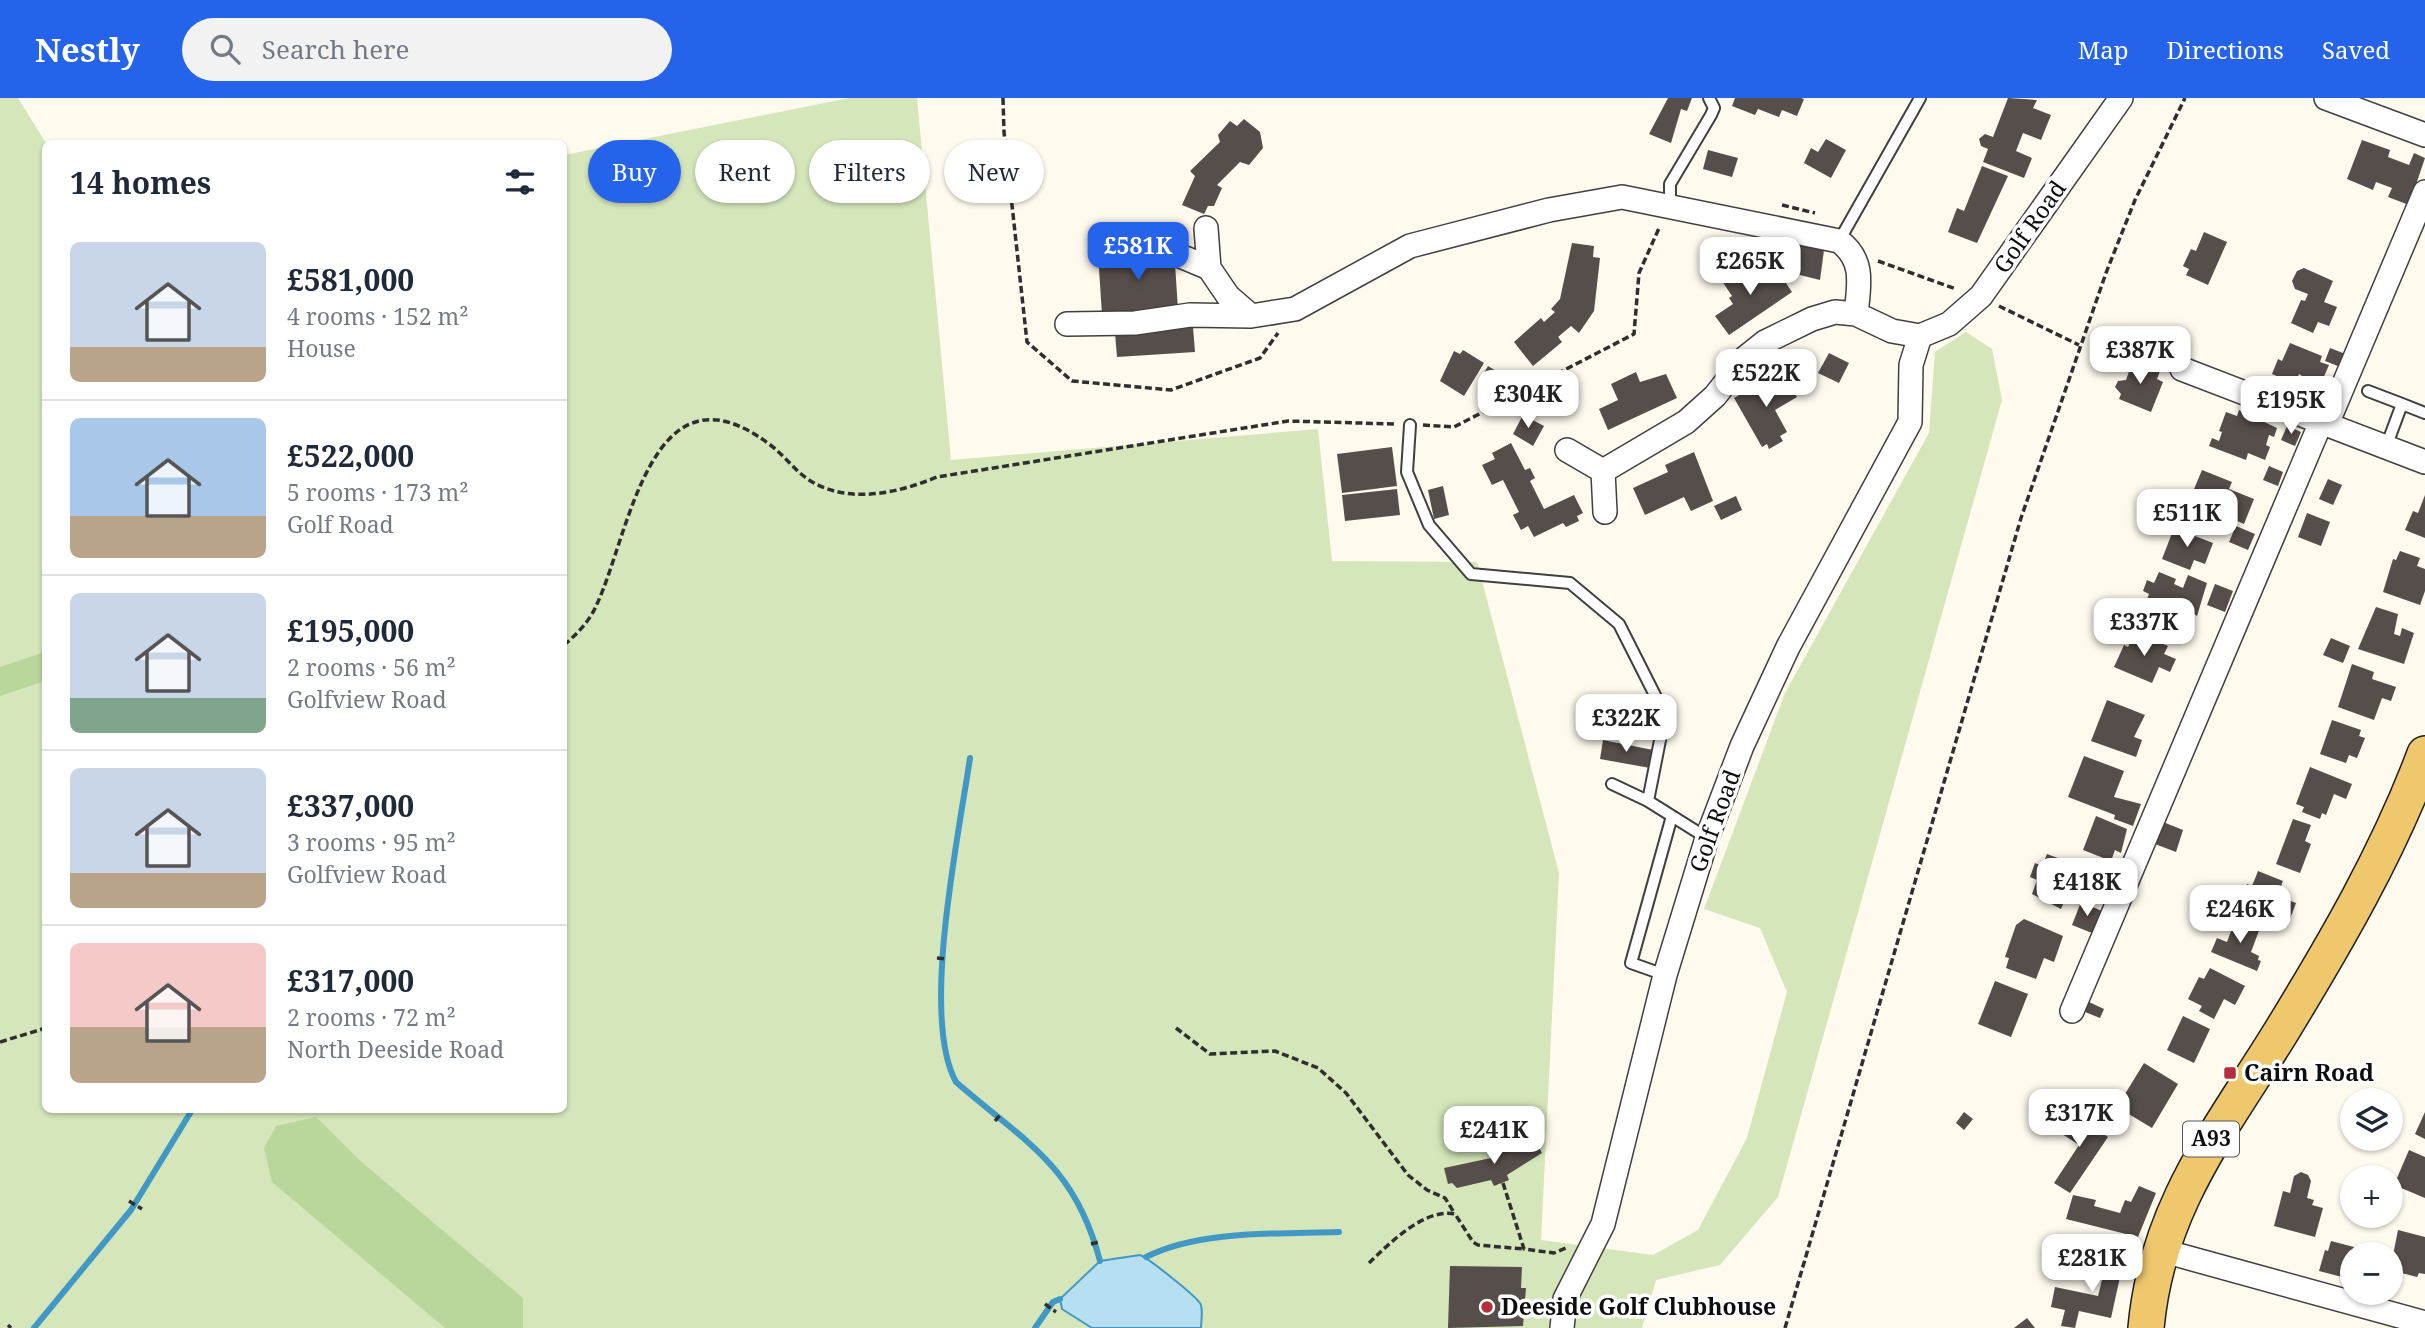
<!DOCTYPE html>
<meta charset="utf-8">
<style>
body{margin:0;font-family:"Noto Serif",serif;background:#f2f2f3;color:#1f2937;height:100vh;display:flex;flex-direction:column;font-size:26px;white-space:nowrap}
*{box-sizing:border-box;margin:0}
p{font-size:23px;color:#747a83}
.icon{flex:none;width:38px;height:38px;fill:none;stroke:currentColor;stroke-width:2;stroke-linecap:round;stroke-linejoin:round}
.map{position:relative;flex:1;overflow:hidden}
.panel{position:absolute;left:42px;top:42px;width:525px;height:973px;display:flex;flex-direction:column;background:#fff;border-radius:10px;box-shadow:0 2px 5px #0004}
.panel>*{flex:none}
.banner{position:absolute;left:588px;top:42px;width:665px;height:63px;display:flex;gap:14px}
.tools{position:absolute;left:2340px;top:990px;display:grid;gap:14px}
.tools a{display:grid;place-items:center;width:63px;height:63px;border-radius:50%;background:#fff;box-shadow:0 2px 5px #0004;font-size:35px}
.price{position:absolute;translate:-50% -60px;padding:0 16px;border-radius:14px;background:#fff;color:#222;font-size:23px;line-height:46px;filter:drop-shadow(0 2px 4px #0008)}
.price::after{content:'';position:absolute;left:50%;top:42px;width:21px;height:16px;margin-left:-10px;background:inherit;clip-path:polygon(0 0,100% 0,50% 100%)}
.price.current{background:#2563eb;color:#fff}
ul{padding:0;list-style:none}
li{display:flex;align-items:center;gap:21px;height:175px;padding:0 28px}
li+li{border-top:2px solid #e0e1e3}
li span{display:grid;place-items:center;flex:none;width:196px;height:140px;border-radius:10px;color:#555}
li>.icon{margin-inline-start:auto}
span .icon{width:84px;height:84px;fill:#fffc;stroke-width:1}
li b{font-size:30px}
h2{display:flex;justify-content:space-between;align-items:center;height:84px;padding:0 28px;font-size:30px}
.tag{padding:0 24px;border-radius:32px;background:#fff;box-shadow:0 2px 5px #0004;font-size:24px;line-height:63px}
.tag.current{background:#2563eb;color:#fff}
header{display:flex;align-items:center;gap:42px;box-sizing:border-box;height:98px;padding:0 35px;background:#2563eb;color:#fff}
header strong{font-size:33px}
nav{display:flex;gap:38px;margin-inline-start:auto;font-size:24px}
.search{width:490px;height:63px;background:#f2f2f3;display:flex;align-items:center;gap:18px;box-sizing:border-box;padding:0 24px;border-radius:38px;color:#747a83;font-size:26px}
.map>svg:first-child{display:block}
.green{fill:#d4e6ba}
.forest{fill:#b9d69b}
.water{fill:#b6dff2;stroke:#4298c4;stroke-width:2}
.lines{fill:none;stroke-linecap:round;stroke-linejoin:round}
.stream{stroke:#4298c4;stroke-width:6}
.building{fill:#554e4a}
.lane-casing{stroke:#404040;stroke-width:14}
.street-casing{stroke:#404040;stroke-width:26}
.primary-casing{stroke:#1e1e1e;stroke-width:38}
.path{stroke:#2f2f2f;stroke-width:3.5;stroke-dasharray:7 3.5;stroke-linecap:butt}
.lane{stroke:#fff;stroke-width:10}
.street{stroke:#fff;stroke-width:23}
.primary{stroke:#efc86d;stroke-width:35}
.poi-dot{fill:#b42f3d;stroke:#fff;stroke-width:2.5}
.labels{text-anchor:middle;stroke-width:7;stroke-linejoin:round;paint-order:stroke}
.shield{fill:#fff;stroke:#565656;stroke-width:2}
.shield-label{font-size:21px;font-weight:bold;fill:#0d0d0d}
.street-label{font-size:23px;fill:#0d0d0d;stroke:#fff}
.poi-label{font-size:23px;font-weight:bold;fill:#0d0d0d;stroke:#fff;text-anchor:start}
</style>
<header>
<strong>Nestly</strong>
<div class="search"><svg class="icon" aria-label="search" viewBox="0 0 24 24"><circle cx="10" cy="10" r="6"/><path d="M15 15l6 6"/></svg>Search here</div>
<nav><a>Map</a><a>Directions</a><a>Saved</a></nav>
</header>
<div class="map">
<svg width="2425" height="1230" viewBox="0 0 2425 1230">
<rect width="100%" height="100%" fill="#fefaee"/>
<!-- green -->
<path class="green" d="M0,0H18L46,45V1012H564V57L849,0H917L951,362L1318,331L1332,463L1477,464L1559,775L1541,1142L1653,1157L1698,1132L1747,1040L1787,894L1760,830L1704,811L1785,595L1929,335L1935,254L1966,234L1992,251L2002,302L1778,1099L1720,1167L1656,1182L1642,1230H0Z"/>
<!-- forest -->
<path class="forest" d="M45,554V583L0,598V569Z
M316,1019L358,1061L523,1200V1230H445L272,1084L264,1050L276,1028Z"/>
<!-- water -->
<path class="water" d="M1140,1157C1148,1160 1199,1200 1201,1207C1203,1214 1201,1223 1201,1230H1092L1062,1211L1060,1201L1100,1163Z"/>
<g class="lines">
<!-- stream -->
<path class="stream" d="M970,660C959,736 920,919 956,984C1026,1045 1075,1067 1100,1163
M1146,1159C1199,1132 1278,1136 1339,1134
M34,1230L131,1112L192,1012
M1035,1230L1053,1204L1060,1201"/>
</g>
<!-- building -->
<path class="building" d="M1668,0H1692L1687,13L1681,11L1671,45L1649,36Z
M1735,0H1801L1804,1L1797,18L1782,12L1779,19L1758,11L1755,17L1732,8Z
M2008,0L2037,2L2033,10L2051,17L2041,42L2023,35L2016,53L2032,60L2024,80L1983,64L1988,51L1981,48L1979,41L1985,36L1993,39Z
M1244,21L1260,34L1263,50L1249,67L1240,64L1217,87L1222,90L1214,108H1208L1204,116L1182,107L1195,78L1190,73L1220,44L1218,37L1230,23L1237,28Z
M1826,41L1846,52L1831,80L1804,65L1811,50L1818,54Z
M2362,42L2390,52L2388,59L2409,67L2414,55L2425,60L2409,107L2388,99L2392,90L2376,84L2373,92L2347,81Z
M1708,52L1738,60L1732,79L1703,71Z
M1982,68L2008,78L1977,145L1948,134L1957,110L1964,113Z
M2204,134L2227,144L2208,187L2186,177L2189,171L2183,168L2191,151L2196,153Z
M1572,145L1594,148L1593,159L1600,160L1594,213L1579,235L1571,228L1558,239L1562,244L1533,268L1514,244L1541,220L1544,224L1555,214L1551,211L1560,201Z
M1795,145L1824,152L1820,182L1796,176L1799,165L1790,163Z
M1174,150L1178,212L1102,217L1098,155Z
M1740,166L1752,185L1777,172L1792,194L1729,237L1715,218L1733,206L1729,200L1732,198L1720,180Z
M2304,170L2333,183L2324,204L2337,209L2329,228L2318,224L2313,235L2291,225L2301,202L2305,203L2308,196L2295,191L2292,183L2297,173Z
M1193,229L1195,254L1117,259L1115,235Z
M2290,245L2322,258L2320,264L2329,267L2322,283L2314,280L2310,283L2299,276L2295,286L2272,276L2278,261L2282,263Z
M2330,250L2348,257L2343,270L2325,263Z
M1463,252L1484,265L1464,298L1440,283L1454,253L1460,256Z
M1829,255L1849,265L1839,285L1818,275Z
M2133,262L2160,273L2157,281L2163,284L2151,314L2119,301L2121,296L2115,289L2118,283L2126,282Z
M1488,268L1496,273L1485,290L1478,285Z
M1636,274L1640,284L1666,276L1677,300L1608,332L1599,311L1618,302L1611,286Z
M1784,277L1797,299L1775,312L1787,334L1780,338L1783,343L1769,351L1767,346L1762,349L1734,300L1767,281L1770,285Z
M2239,312L2277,330L2274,339L2269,337L2266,347L2270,349L2265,362L2248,355L2246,362L2209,348L2212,340L2219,343L2222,334L2219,333L2226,314L2237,318Z
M1523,317L1544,328L1533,348L1513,336Z
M2287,328L2301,334L2295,348L2281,342Z
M1511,345L1525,372L1530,370L1535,380L1530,383L1544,411L1574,397L1583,415L1577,418L1579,423L1566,429L1563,425L1534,439L1528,428L1521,432L1513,417L1519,414L1503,382L1492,387L1482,367L1495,361L1492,355Z
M1392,349L1397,388L1342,395L1337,356Z
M1694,354L1713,403L1691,413L1684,399L1645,417L1633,390L1668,374L1665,367Z
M2269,368L2283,374L2278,388L2263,382Z
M2202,372L2232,384L2229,391L2254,401L2244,426L2219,415L2213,427L2184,415Z
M2328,381L2342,387L2333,407L2319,401Z
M1443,388L1449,417L1434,421L1428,392Z
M1397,391L1400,417L1345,423L1342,397Z
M2425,397V440L2405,432L2413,413L2418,415Z
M1736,398L1742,412L1721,422L1714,408Z
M2307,415L2330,424L2321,448L2298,439Z
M2236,428L2255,436L2248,452L2229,444Z
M2174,430L2213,445L2205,466L2194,462L2190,472L2162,461Z
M2400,453L2420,460L2417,468L2425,471V493L2420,507L2383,494L2393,461L2396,462Z
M2159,474L2176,481L2174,486L2183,490L2188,477L2207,485L2197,518L2182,509L2178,516L2164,510L2162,516L2144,509L2149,496L2143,493L2147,482L2154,485Z
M2215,486L2233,493L2225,514L2207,507Z
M2376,509L2398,516L2394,536L2400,538L2402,530L2414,535L2404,566L2358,551Z
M2135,534L2168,548L2164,556L2176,561L2170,574L2159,569L2152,585L2114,569L2124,547L2128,549Z
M2331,540L2350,548L2343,565L2323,557Z
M2352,566L2374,574L2372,581L2396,589L2391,603L2382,600L2374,622L2338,609Z
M2107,602L2145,617L2134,639L2142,642L2136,659L2091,643Z
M2332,622L2361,632L2359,638L2365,640L2357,660L2349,657L2346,665L2320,656Z
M1603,642L1653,652L1650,670L1600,661Z
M2084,658L2124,673L2114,699L2141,706L2133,728L2114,721L2115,717L2068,699Z
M2310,669L2352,686L2346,701L2334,696L2326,717L2322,715L2320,721L2302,714L2304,709L2296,706Z
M2096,718L2127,731L2121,755L2115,752L2111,763L2083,752Z
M2293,721L2311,727L2305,743L2311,746L2300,775L2276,766Z
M2163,724L2183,732L2176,754L2155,746Z
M2047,756L2079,768L2061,811L2032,796L2037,782L2030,779L2035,765L2042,768Z
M2258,773L2283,783L2277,798L2296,805L2287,829L2238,809L2247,786L2252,788Z
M2081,804L2102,813L2092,835L2072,827Z
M2236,820L2260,830L2251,854L2259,858L2258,862L2261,863L2257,873L2211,854L2217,840L2227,844Z
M2024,821L2063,838L2054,864L2044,860L2036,881L2006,870L2009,860L2005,859L2016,827Z
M2210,870L2245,888L2235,907L2224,901L2214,921L2199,913L2202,908L2188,901L2199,879L2204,881Z
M1995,883L2028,896L2011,939L1978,926Z
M2089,904L2104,911L2100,920L2085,914Z
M2183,918L2210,931L2194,965L2167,952Z
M2144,965L2178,986L2152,1030L2117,1009Z
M2068,1013L2108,1039L2070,1095L2054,1085L2079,1047L2056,1032Z
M1964,1014L1973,1021L1964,1032L1956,1025Z
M2425,1014V1041L2415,1036Z
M1532,1037L1542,1055L1507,1077L1509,1082L1494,1088L1491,1082L1457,1090L1452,1085L1448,1086L1444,1070L1491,1060Z
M2409,1052L2425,1059V1100L2394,1087Z
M2301,1074L2308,1077L2311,1083L2307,1100L2314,1102L2312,1107L2323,1110L2315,1139L2274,1128L2283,1093L2290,1095L2294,1078Z
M2139,1088L2156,1095L2138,1139L2066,1121L2073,1097L2096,1102L2094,1108L2120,1115L2125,1102L2131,1104Z
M2398,1132L2425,1139V1176L2419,1175L2417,1179L2390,1172Z
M2331,1143L2354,1149L2346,1180L2319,1173L2325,1152L2328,1153Z
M2110,1153L2125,1156L2111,1220L2079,1213L2075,1230L2061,1228L2065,1212L2051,1209L2055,1189L2098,1198L2106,1166L2098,1164L2100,1155L2109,1157Z
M1450,1168L1522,1169L1521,1190H1526L1523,1228L1448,1230Z
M2027,1220L2035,1230H2014Z"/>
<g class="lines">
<!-- lane casing -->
<g class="lane-casing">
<path id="lane" d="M1670,107V86L1711,17L1714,10L1709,0
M1839,143L1920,0
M2368,293L2402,306L2386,349
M2402,306L2425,315
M1410,327L1407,374L1429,427L1471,476L1570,485L1619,526L1665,617L1648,703
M1612,686L1648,703L1707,740
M1665,877L1631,865L1672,718"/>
</g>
<!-- street casing -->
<g class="street-casing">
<path id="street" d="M2326,0L2425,37
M1206,130L1209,170L1228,198L1251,218
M1178,157L1209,170
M1067,226L1135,225L1190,217L1251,218L1295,211L1410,148L1549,112L1622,99L1839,143C1865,162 1859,187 1856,216
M2182,271L2425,364
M2327,326L2425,94
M1567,352L1603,373L1605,414
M1603,373L1686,324L1715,298L1745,260L1765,244L1812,221L1835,214L1856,216L1892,233L1920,238L1949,226L1981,198L2121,0
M2072,913L2321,324
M2160,1152L2425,1225
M1562,1230L1565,1201L1603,1126L1665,877L1707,740L1742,648L1788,549L1910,324L1911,267L1920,238"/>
</g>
<!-- primary casing -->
<g class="primary-casing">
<path id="primary" d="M2146,1230C2157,1109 2220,1033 2281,934C2336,844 2388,755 2425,656"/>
</g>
<!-- path -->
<path class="path" d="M1003,0L1004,34L1027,244L1072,283L1171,292L1260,260L1278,235
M1782,107L1815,115
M1878,163L1956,191
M1999,208L2079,247
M1423,327L1454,329L1634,236L1639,175L1660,128
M564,547C577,536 590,523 597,506C630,435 651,257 769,346C784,357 794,372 809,382C848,407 898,395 937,379L1288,323L1394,326
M937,860L946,861
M1176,930L1210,956L1275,953L1318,970L1346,995L1408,1077L1427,1092L1445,1100L1455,1116
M0,944L46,930
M995,1023L1000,1017
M1503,1085L1524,1151L1554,1155L1566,1150
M129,1103L142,1111
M1091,1146L1099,1144
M1369,1165C1390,1145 1424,1110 1455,1116L1473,1144L1478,1147L1524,1151
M1045,1206L1056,1214
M8,1227L11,1230
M1785,1230L2021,420L2106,175L2135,102L2185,0"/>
<!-- lane -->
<use href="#lane" class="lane"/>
<!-- street -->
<use href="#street" class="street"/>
<!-- primary -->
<use href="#primary" class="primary"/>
</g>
<!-- markers -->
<g class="poi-dot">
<rect x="2223" y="968" width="14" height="14" rx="3.5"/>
<circle cx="1487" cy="1209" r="7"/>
</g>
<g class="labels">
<!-- shield labels -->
<rect class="shield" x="2183" y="1023.5" width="56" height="35" rx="5"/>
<g class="shield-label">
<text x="2211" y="1048">A93</text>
</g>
<!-- street labels -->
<g class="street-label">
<text transform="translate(2030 129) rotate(-55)" y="8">Golf Road</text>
<text transform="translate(1715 723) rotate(-70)" y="8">Golf Road</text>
</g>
<!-- poi labels -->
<g class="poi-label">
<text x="2244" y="983">Cairn Road</text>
<text x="1501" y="1217">Deeside Golf Clubhouse</text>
</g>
</g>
</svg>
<div class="tools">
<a><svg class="icon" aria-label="layers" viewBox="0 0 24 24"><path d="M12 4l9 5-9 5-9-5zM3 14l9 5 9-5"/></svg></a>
<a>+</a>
<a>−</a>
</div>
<b class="price current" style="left:1138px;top:184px">£581K</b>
<b class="price" style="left:1750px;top:199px">£265K</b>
<b class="price" style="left:2140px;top:288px">£387K</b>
<b class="price" style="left:1766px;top:311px">£522K</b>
<b class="price" style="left:1528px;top:332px">£304K</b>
<b class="price" style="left:2291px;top:338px">£195K</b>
<b class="price" style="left:2187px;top:451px">£511K</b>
<b class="price" style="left:2144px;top:560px">£337K</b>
<b class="price" style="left:1626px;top:656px">£322K</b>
<b class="price" style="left:2087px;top:820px">£418K</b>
<b class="price" style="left:2240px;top:847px">£246K</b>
<b class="price" style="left:2079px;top:1051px">£317K</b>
<b class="price" style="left:1494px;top:1068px">£241K</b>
<b class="price" style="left:2092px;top:1196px">£281K</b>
<div class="banner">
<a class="tag current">Buy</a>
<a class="tag">Rent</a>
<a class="tag">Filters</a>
<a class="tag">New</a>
</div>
<section class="panel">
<h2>14 homes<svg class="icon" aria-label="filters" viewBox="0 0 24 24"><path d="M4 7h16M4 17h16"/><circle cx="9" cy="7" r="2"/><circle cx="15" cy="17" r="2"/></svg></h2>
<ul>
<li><span style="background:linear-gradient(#c9d6e8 75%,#b9a48a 0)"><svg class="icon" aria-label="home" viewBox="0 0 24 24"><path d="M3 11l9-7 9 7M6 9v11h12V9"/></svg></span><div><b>£581,000</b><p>4 rooms · 152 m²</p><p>House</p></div></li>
<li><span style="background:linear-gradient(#a9c7e8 70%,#b9a48a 0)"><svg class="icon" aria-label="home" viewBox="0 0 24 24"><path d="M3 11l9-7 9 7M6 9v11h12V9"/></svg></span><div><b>£522,000</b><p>5 rooms · 173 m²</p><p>Golf Road</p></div></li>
<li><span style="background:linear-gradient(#c9d6e8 75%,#7fa58c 0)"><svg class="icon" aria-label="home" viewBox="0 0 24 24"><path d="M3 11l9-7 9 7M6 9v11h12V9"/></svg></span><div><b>£195,000</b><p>2 rooms · 56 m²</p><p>Golfview Road</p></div></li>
<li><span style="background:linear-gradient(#c9d6e8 75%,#b9a48a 0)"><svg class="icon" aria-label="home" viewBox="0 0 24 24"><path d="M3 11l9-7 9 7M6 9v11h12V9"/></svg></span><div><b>£337,000</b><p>3 rooms · 95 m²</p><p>Golfview Road</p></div></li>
<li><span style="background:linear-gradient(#f6c9c9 60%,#b9a48a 0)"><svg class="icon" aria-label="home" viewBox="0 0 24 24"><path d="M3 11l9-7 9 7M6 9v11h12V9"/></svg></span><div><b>£317,000</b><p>2 rooms · 72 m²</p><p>North Deeside Road</p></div></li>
</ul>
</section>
</div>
